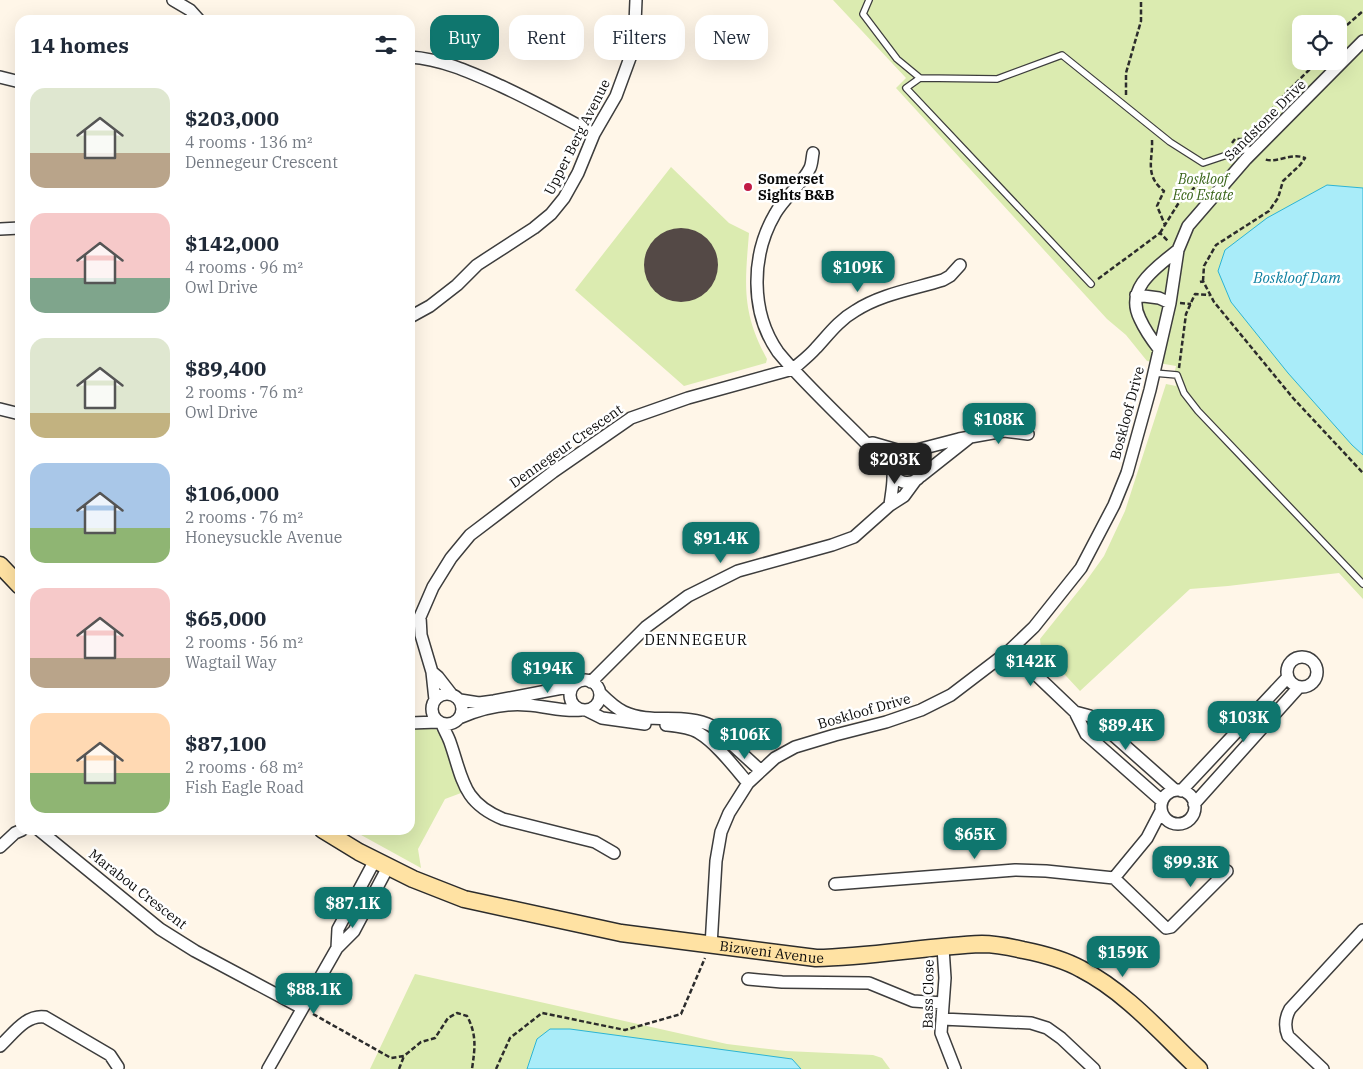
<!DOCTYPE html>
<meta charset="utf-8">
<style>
body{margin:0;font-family:"IBM Plex Serif",serif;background:#f6f6f7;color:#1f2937;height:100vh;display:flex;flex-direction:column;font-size:19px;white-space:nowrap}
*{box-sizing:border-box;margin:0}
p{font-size:16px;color:#747a83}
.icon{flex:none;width:28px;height:28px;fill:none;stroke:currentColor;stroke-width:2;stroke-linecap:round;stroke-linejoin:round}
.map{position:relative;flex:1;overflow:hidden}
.sheet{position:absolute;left:15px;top:15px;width:400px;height:820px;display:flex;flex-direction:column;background:#fff;border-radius:15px;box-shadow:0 5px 20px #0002}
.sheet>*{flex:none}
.top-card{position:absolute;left:430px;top:15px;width:475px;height:45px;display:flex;gap:10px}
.fabs{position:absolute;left:1292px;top:15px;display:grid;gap:10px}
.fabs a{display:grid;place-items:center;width:55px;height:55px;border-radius:10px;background:#fff;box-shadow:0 5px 20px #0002;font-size:25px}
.price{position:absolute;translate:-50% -42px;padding:0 11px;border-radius:10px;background:#0f766e;color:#fff;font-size:16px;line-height:32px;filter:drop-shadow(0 1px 2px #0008)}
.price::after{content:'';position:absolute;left:50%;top:30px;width:15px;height:11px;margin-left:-8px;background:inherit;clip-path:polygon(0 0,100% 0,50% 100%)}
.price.on{background:#222;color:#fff}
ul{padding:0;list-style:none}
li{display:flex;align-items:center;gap:15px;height:125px;padding:0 15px}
li span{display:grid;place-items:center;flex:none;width:140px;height:100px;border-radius:15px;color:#555}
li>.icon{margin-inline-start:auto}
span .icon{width:60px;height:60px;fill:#fffc;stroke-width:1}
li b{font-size:21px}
h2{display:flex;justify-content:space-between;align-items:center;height:60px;padding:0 15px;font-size:21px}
.pill{padding:0 18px;border-radius:15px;background:#fff;box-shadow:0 5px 20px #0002;font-size:18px;line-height:45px}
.pill.on{background:#0f766e;color:#fff}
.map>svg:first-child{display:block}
.green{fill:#dbebb0;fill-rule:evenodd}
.water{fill:#a9ecf9;stroke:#2cb4d4}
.building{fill:#544946}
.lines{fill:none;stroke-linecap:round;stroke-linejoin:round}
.lane-casing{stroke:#3d3d3d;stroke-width:8}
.street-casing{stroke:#3d3d3d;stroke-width:14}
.secondary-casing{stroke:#2c2c2c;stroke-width:19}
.path{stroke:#2c2c2c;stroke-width:2.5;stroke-dasharray:5 2.5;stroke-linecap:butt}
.lane{stroke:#fff;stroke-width:5.5}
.street{stroke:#fff;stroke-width:11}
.secondary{stroke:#ffe2a3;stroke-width:16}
.poi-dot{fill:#c11c46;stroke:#fff;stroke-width:2}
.labels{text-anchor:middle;stroke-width:5;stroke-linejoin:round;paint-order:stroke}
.street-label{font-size:14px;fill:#0a0a0a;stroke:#fff}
.poi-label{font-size:14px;font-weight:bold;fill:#0a0a0a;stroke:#fff;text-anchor:start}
.park-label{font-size:14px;font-style:italic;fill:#386418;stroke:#fff}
.water-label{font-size:15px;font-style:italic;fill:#0e80a1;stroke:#fff}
.neighbourhood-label{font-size:15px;letter-spacing:1px;fill:#0a0a0a;stroke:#fff}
</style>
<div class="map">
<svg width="1363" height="1069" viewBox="0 0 1363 1069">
<rect width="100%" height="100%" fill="#fff6e8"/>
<!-- green -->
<path class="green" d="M833,0H1363V599L1339,573L1228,586L1190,589L1080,691L1041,649L1040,639L1084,584L1104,556L1125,511L1166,384L1176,386L1174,375L1176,366L1147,361L1126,335L1107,319L896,88L906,78ZM1301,24H1339V61H1301Z
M671,167L729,223L749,233C745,284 741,311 767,359L766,363L684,386L575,290Z
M410,727C417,727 427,725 434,728C446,733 454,779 461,793L445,799L418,849L421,868L352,830H410Z
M415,974L727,1044L786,1051L873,1055L882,1058L890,1069H370Z"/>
<!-- water -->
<path class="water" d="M1327,185L1363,188V455L1352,445L1288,373L1231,302L1218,271L1225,250L1267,218Z
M550,1029H570L792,1059L801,1069H527L537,1039Z"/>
<!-- building -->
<path class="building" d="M644 265a37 37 0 1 1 74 0a37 37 0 1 1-74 0Z"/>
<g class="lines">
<!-- lane casing -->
<g class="lane-casing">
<path id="lane" d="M869,0L863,14L897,59L920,78L997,79L1062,55L1170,142L1203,163L1242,150H1254
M920,78L906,88L1091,284
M1154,373L1177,375L1184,393L1198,411L1363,584"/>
</g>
<!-- street casing -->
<g class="street-casing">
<path id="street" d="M173,0L190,10L199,20
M410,57C442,59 472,73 501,86C533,101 563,117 594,134
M0,77L20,82
M813,153C812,158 812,164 810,168C803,183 783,199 775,214C751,255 750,312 778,352C783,358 788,364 793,369C801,362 809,356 816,348C828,335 839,320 855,311C881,294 914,289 943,280L950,276L960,265
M0,229L20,228
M1136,295L1159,298L1170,303
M410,317L430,306L457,285L477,265L534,228L551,214L564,198L578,173L594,134L616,96L634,47L636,0
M1159,349C1152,340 1145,330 1140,319C1124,288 1157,267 1178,250
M0,409L20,414
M867,444L873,443L904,452
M909,452L959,439L1004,431L1028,434
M921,476L969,438
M890,505C891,496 893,487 893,478C894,467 889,452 907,452C911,452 915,453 918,456C934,471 910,495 893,475
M1010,650L1075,712L1086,734L1162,801
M1287 672a15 15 0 1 1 30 0a15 15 0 1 1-30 0Z
M432,672L438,677L452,695
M570 695a15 15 0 1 1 30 0a15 15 0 1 1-30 0Z
M591,682L646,627L688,596L738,571L832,545L854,537L890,505L904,496L915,481
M600,693C607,700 615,708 624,712C652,725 684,712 712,726L761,771
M432 709a15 15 0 1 1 30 0a15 15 0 1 1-30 0Z
M435,700L432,672L421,635L420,617L433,587L451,558L470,535L553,472L631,418L688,398L793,369C816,394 841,418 865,442C874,451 880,463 892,469
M460,700L479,703L494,701L573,686
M586,710L602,718L645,724
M1075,712L1090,716L1096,720L1175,790
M459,718C480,709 505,703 527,705C546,706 563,712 581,710
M410,723L438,722
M442,724C444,730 448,736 450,742C463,779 462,802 503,819L595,842L614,853
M666,725C677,726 690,727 699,733C716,743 735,768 748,783
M1161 807a17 17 0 1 1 34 0a17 17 0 1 1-34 0Z
M1181,791L1287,678
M1194,804L1299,687
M39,830L160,929L195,951L302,1008
M0,847L15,833L22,830
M1114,878L1166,928L1171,927L1227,871
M1114,878L1147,838L1161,811
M835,884L1015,870L1046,871L1114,878
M711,946L716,861L721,832L729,813L748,783L775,758L795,747L835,735L886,722L921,710L951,695L1010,650L1034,627L1081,568L1114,505L1127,473L1150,390L1170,303L1178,250L1188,226L1246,159L1363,41
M337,948L338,929L375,860
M943,948L945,978L941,1033L955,1069
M748,979L782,982L869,983L913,1001L943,1003
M942,1019L1031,1023L1047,1028L1061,1038L1094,1069
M0,1046C13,1034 26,1014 45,1017L110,1055L118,1067
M268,1069L337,948L354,931L388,867
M1323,1069L1288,1036C1284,1026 1285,1018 1290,1009L1363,930"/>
</g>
<!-- secondary casing -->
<g class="secondary-casing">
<g id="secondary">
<path d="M0,565L20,586"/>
<path id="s1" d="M323,830L359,852L413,879L464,899L621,933L816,958C872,957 927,946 982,944C996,944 1010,947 1023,950C1043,954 1063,959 1081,969C1126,992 1162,1034 1199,1069"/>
</g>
</g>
<!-- path -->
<path class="path" d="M1339,38L1347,25L1363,11
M1126,95V73L1141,21V0
M1152,140C1153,160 1144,175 1164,191L1157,206L1165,225
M1232,143L1235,139H1245L1287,92L1308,71L1321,61
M1160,233L1178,204L1211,171
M1098,279L1160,233L1169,242
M1203,281L1204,266L1216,245L1269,211L1278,198L1283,181L1300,165L1305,158C1291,152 1277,164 1264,159
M1200,282L1203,281L1214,302L1293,398L1363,473
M1180,303L1191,304
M1179,368L1186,314L1195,294L1210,295
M313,1014L391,1058L404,1056L421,1042L435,1038L448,1018L457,1013L467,1016C477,1035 475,1048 472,1069
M399,1069L404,1056
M496,1069L510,1038L542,1013L625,1030L681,1014L705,958"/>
<!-- lane -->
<use href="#lane" class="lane"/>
<!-- street -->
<use href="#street" class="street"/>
<!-- secondary -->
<use href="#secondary" class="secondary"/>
</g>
<!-- markers -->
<circle class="poi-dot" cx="748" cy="187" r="5"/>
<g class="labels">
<!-- street labels -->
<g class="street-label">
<text transform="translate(1265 120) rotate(-45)" y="5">Sandstone Drive</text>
<text transform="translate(577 137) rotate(-63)" y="5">Upper Berg Avenue</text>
<text transform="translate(1127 413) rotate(-75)" y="5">Boskloof Drive</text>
<text transform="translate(566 446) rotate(-35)" y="5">Dennegeur Crescent</text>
<text transform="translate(864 711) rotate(-16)" y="5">Boskloof Drive</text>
<text transform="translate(138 889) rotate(38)" y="5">Marabou Crescent</text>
<text dy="5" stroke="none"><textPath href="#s1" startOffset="470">Bizweni Avenue</textPath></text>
<text transform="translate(928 994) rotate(-89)" y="5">Bass Close</text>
</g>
<!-- poi labels -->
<g class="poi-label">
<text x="758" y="184">Somerset<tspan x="758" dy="16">Sights B&amp;B</tspan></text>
</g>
<!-- park labels -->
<g class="park-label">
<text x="1203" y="184">Boskloof<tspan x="1203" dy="16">Eco Estate</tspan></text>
</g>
<!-- water labels -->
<g class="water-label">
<text x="1297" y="283">Boskloof Dam</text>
</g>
<!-- neighbourhood labels -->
<g class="neighbourhood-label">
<text x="696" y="645">DENNEGEUR</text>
</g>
</g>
</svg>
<div class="fabs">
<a><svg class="icon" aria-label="locate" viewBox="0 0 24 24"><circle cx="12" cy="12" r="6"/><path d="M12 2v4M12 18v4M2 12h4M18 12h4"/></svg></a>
</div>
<b class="price" style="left:858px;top:293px">$109K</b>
<b class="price" style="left:999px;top:445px">$108K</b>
<b class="price on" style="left:895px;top:485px">$203K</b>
<b class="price" style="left:721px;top:564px">$91.4K</b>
<b class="price" style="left:1031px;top:687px">$142K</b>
<b class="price" style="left:548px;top:694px">$194K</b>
<b class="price" style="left:1244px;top:743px">$103K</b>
<b class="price" style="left:1126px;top:751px">$89.4K</b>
<b class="price" style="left:745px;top:760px">$106K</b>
<b class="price" style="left:975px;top:860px">$65K</b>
<b class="price" style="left:1191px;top:888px">$99.3K</b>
<b class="price" style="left:353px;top:929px">$87.1K</b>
<b class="price" style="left:1123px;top:978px">$159K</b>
<b class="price" style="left:314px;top:1015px">$88.1K</b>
<div class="top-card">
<a class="pill on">Buy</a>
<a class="pill">Rent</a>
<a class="pill">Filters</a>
<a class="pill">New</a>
</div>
<section class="sheet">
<h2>14 homes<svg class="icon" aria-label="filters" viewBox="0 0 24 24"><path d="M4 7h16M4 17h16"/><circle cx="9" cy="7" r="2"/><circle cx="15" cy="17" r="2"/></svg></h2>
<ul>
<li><span style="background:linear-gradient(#dfe7d0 65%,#b9a48a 0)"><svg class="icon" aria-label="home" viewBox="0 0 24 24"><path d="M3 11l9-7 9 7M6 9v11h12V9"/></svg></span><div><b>$203,000</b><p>4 rooms · 136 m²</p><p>Dennegeur Crescent</p></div></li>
<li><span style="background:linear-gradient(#f6c9c9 65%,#7fa58c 0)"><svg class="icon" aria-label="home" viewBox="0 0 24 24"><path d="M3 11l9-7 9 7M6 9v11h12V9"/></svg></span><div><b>$142,000</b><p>4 rooms · 96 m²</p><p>Owl Drive</p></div></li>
<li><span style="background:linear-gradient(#dfe7d0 75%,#c2b280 0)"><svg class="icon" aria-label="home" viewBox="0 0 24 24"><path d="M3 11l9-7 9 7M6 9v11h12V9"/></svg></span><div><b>$89,400</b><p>2 rooms · 76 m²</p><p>Owl Drive</p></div></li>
<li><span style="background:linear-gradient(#a9c7e8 65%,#8fb573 0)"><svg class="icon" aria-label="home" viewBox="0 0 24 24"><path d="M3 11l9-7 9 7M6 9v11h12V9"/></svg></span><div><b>$106,000</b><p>2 rooms · 76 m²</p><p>Honeysuckle Avenue</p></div></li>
<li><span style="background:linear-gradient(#f6c9c9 70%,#b9a48a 0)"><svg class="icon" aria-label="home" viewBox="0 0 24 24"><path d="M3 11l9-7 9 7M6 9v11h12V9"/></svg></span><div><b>$65,000</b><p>2 rooms · 56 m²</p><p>Wagtail Way</p></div></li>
<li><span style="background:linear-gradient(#ffd9b3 60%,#8fb573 0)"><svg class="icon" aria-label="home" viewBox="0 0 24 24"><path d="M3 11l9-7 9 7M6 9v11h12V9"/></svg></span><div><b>$87,100</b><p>2 rooms · 68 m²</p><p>Fish Eagle Road</p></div></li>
</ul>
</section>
</div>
